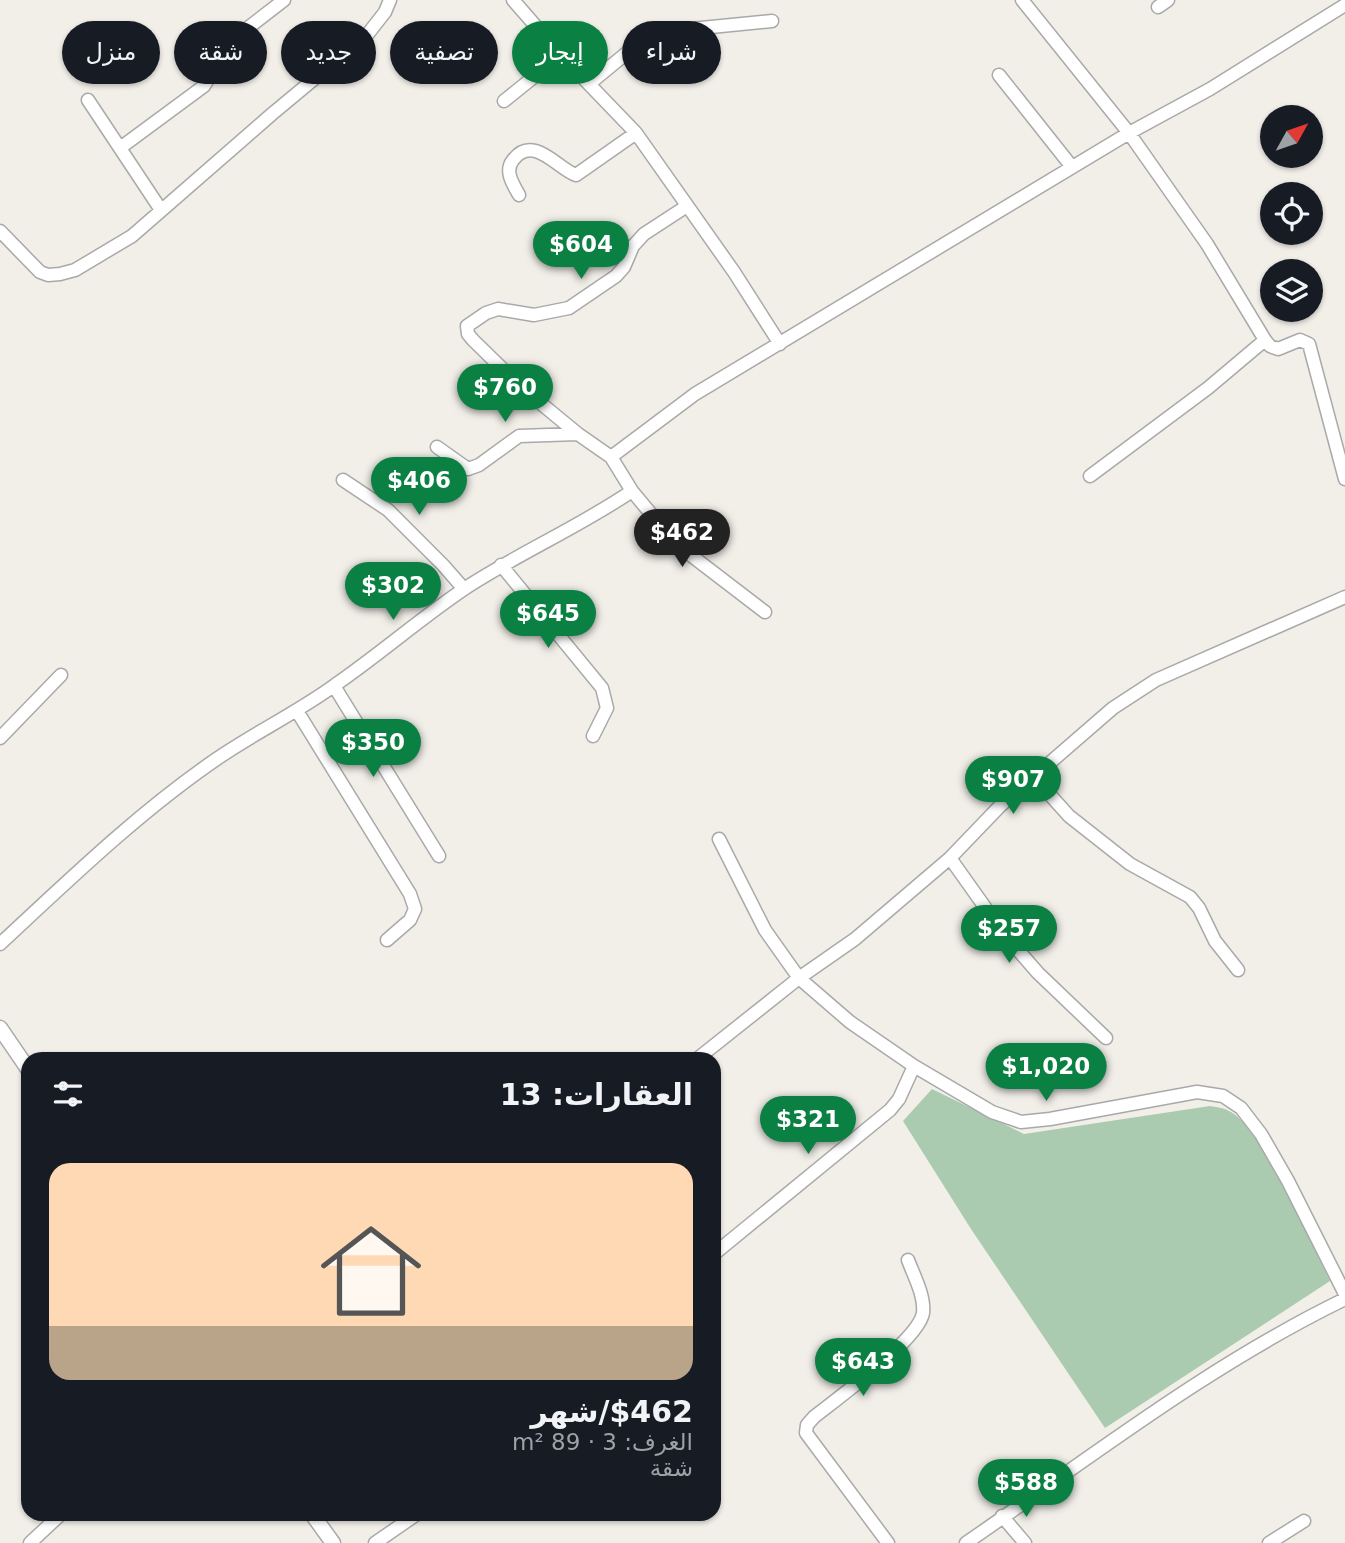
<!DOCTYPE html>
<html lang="ar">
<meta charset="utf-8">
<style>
body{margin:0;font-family:"DejaVu Sans","Noto Sans Arabic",sans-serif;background:#20242c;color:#f1f3f6;direction:rtl;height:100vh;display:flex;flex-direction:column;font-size:26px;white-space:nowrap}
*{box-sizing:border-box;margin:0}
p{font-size:23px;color:#9ea1a6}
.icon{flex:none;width:38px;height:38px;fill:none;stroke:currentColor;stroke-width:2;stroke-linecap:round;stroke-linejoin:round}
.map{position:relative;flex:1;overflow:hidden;direction:ltr}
.drawer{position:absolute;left:21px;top:1052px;width:700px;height:469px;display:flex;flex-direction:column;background:#171b24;border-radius:21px;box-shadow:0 2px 5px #0004;direction:rtl}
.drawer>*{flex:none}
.hud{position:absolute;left:21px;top:21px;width:700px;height:63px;direction:rtl;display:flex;gap:14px}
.needle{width:46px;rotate:50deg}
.tools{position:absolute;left:1260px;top:105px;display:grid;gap:14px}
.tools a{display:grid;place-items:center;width:63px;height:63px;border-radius:50%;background:#171b24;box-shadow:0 2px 5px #0004;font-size:35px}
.price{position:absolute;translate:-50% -60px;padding:0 16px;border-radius:24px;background:#0b8043;color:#fff;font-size:23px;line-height:46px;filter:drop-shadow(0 2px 4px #0008)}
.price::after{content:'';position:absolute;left:50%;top:42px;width:21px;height:16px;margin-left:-10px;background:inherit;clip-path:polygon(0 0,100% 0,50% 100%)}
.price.current{background:#222;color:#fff}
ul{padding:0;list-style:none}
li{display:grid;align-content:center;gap:14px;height:371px;padding:0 28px}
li+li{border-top:2px solid #363941}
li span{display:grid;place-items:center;height:217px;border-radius:21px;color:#555}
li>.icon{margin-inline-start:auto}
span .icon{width:126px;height:126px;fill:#fffc;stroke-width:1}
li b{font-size:30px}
h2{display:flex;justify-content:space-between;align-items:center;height:84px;padding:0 28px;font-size:30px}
.chip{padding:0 24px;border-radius:32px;background:#171b24;box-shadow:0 2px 5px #0004;font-size:24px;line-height:63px}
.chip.current{background:#0b8043;color:#fff}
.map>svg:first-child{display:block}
.cemetery{fill:#aacbaf}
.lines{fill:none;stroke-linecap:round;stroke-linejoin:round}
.minor-casing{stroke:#a9a9a9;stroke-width:15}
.tertiary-casing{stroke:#a9a9a9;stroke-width:17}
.minor{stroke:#fff;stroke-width:12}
.tertiary{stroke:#fff;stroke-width:14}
</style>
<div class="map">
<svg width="1345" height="1543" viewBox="0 0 1345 1543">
<rect width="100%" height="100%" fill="#f2efe9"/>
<!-- cemetery -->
<path class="cemetery" d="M932,1089L1024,1134L1210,1106C1216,1107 1225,1108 1231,1112C1262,1129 1313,1246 1330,1281L1105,1428L971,1229L903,1121Z"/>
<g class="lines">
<!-- minor casing -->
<g class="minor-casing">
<path id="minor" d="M513,0L561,55L636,133L734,272L780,344
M1022,0L1129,133L1207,244L1265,340L1208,388L1090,476
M1158,7L1168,0
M999,75L1072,167
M589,84L651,33L670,29H691L772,21
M88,100L161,210
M504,101L561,55
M120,148L204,86L231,41L284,0
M519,195C513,184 504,171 513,160C533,133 559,170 576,175L636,133
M0,231L40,272L48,275L60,274L75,270L132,236L272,114L367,35L385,12L390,0
M1265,340L1270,346L1278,349L1300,340L1309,344L1345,479
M437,447L468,469L479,465L519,436L578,434
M611,457L578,434L521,387L473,340L468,334L467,326L486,313L498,309L534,315L569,308L616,276L624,267L633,246L644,234L687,206
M343,480L388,510L443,565L464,589
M632,491L662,527L688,553L765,612
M501,565L602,688L607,708L593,736
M334,686L439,856
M297,711L410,894L415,909L410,920L387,940
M0,738L61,675
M1033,776L1069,816L1130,864L1190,897L1199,908L1215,941L1238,970
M719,839L765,930L799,978L850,1022L914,1066L992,1112L1021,1122L1050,1119L1197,1092L1223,1096L1241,1108L1261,1134L1288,1181L1345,1294
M950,858L1004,934L1038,973L1106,1038
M0,944C70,879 139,812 218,758C256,732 298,712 335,685C380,654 422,617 467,587C521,552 579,527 632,491L611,457L695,394L1129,133L1210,89L1345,5
M697,1059L799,978L855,939L950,858L1000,806L1113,708L1156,680L1345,597
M714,1254L890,1110L899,1099L914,1066
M1002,1516L1025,1543
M30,1543L61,1514
M375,1543L417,1514
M888,1543L806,1433L807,1425L814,1417C838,1398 919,1339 923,1313C925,1296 914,1276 908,1260
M966,1543C1090,1458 1209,1365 1345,1299
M1269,1543L1304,1521"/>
</g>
<!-- tertiary casing -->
<g class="tertiary-casing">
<path id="tertiary" d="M0,1028L28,1069
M312,1514L333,1543"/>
</g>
<!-- minor -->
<use href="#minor" class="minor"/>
<!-- tertiary -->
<use href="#tertiary" class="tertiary"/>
</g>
</svg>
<div class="tools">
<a><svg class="needle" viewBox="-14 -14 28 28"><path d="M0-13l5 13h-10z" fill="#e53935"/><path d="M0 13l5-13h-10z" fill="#9ea1a6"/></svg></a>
<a><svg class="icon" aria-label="locate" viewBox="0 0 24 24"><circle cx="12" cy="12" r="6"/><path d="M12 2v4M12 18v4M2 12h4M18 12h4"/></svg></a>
<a><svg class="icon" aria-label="layers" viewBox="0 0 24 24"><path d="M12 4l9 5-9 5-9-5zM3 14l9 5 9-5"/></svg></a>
</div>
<b class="price" style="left:581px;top:281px">$604</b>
<b class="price" style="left:505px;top:424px">$760</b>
<b class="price" style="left:419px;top:517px">$406</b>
<b class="price current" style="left:682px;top:569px">$462</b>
<b class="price" style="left:393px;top:622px">$302</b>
<b class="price" style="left:548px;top:650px">$645</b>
<b class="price" style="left:373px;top:779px">$350</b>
<b class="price" style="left:1013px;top:816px">$907</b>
<b class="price" style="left:1009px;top:965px">$257</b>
<b class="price" style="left:1046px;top:1103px">$1,020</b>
<b class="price" style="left:808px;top:1156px">$321</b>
<b class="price" style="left:863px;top:1398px">$643</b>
<b class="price" style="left:1026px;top:1519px">$588</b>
<div class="hud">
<a class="chip">شراء</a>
<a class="chip current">إيجار</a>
<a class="chip">تصفية</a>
<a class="chip">جديد</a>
<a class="chip">شقة</a>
<a class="chip">منزل</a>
</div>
<section class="drawer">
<h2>العقارات: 13<svg class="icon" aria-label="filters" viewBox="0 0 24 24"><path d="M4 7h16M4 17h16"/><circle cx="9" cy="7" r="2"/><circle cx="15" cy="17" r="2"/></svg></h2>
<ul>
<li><span style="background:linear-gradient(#ffd9b3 75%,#b9a48a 0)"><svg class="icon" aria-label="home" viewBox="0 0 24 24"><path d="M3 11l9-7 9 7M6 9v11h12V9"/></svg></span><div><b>$462/شهر</b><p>الغرف: 3 · 89 m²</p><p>شقة</p></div></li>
</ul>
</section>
</div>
